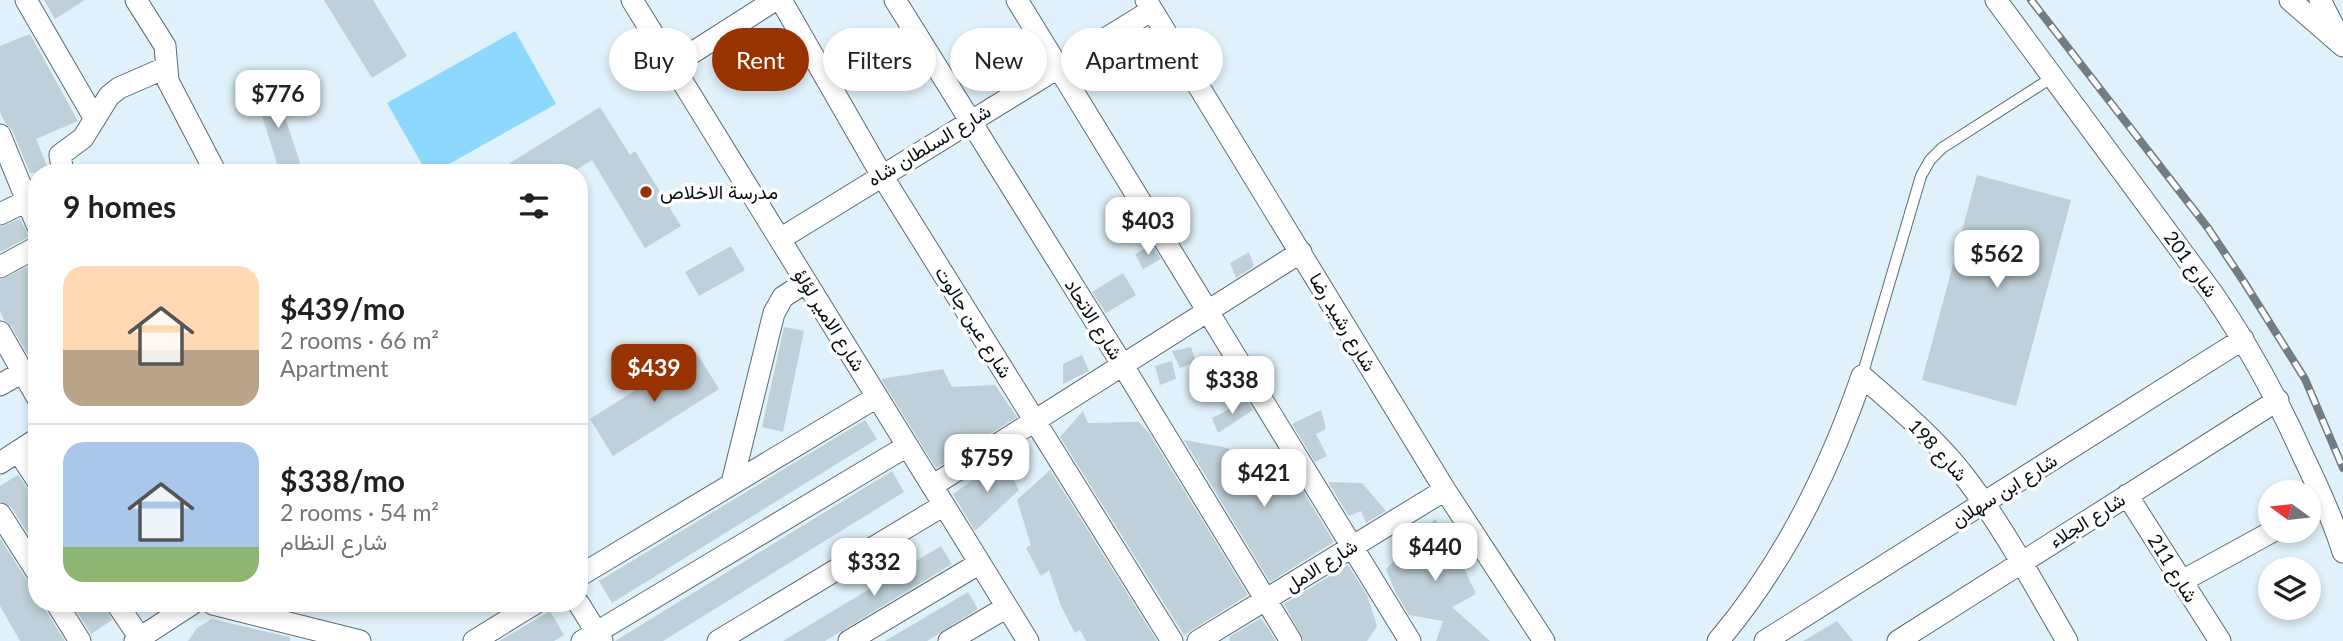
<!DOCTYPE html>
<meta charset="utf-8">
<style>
body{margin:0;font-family:Lato,Vazirmatn,sans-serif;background:#f2f2f2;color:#202124;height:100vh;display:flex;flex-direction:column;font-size:26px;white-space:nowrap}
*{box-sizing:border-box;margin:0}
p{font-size:23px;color:#757577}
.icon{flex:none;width:38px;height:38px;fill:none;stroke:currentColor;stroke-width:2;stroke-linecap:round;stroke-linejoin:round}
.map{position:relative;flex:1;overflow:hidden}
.details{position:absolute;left:28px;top:164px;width:560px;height:448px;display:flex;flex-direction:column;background:#fff;border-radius:28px;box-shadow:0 4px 10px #0003}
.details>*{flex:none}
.top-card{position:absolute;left:609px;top:28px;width:665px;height:63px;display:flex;gap:14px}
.needle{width:46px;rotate:285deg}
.fabs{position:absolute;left:2258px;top:480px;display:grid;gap:14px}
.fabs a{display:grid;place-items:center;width:63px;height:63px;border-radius:50%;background:#fff;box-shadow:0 4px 10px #0003;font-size:35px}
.price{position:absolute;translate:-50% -60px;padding:0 16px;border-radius:14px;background:#fff;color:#222;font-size:23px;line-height:46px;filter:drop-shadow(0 2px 4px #0008)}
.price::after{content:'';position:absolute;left:50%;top:42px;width:21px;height:16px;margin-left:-10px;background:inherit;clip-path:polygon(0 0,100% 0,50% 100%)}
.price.current{background:#983301;color:#fff}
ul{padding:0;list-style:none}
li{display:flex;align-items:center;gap:21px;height:175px;padding:0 35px}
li+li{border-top:2px solid #e0e0e0}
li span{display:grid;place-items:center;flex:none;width:196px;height:140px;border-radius:21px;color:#555}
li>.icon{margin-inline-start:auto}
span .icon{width:84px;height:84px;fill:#fffc;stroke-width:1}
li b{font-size:30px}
h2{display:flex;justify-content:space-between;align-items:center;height:84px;padding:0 35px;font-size:30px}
.chip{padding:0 24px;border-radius:32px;background:#fff;box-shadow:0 4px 10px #0003;font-size:24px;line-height:63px}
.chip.current{background:#983301;color:#fff}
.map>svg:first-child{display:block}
.green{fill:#8dd8fd}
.building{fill:#bed0d9}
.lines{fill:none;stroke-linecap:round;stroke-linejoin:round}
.lane-casing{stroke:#5b6b73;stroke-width:12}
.street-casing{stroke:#5b6b73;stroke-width:23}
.lane{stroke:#fff;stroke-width:10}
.street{stroke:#fff;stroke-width:21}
.rail-casing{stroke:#717d83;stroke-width:8}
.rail{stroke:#fff;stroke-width:5;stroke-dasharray:16;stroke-linecap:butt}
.poi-dot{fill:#983301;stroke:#fff;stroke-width:2.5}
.labels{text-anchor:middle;stroke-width:7;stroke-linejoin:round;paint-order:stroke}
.street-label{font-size:19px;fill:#080e11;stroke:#fff}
.poi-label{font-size:19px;fill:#080e11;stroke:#fff;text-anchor:start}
</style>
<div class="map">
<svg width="2343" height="641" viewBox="0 0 2343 641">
<rect width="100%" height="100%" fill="#dff1fa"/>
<!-- green -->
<path class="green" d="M515,31L556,104L433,173H427L387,103Z"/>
<!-- building -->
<path class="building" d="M44,0H85L55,19Z
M324,0H373L407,56L372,78Z
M30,34L78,121L36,139L50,173H30L12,130L5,123L0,112V46Z
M275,87L301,166L280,173L255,94Z
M600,107L630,155L635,151L681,226L645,248L592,160L571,173H494Z
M1977,175L2071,200L2016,406L1922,380Z
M20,219L29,237L0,252V227Z
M1152,245L1161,259L1143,269L1135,254Z
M731,246L745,270L699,296L685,272Z
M1249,252L1254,266L1236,278L1230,263Z
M27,267L37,285V357L31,360L11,326L4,320L0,311V280Z
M1123,273L1136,295L1106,313L1092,292Z
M784,327L804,331L783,432L762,427Z
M1191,347L1196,362L1180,368L1172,351Z
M696,352L719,389L613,456L590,419Z
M1082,355L1089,371L1063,384V364Z
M1172,361L1176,379L1160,385L1155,366Z
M943,369L952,387L995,385L1017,417L936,468L881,379Z
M1247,400L1253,410L1218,433L1212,418Z
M1321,410L1326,429L1316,434L1327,456L1315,462L1292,424Z
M1083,411L1088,423L1139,422L1149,433L1248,595L1184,635L1060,437Z
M865,420L877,439L612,603L599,581Z
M1184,440L1228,448L1236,461L1272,457L1278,481L1280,479L1296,480L1334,542L1270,582Z
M1003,459L1019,490L975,531L953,494Z
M1050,470L1157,641H1086L1080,630L1075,633L1061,606L1049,570L1041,576L1026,548L1031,545L1017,500Z
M892,471L904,492L663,641H615Z
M18,475L37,503V547L11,507L0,501V486Z
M1328,482L1362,483L1386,511L1366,523L1361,511L1349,516Z
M1435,519L1466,558L1461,562L1476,594L1452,607L1490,641H1436L1443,621L1409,615L1395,591L1386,569Z
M0,538L26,579L37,585V604H44L46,611L65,641H20L0,606Z
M941,546L952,564L825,641H783Z
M1348,565L1367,595L1377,626L1367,641H1304L1284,604Z
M968,592L978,609L927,641H885Z
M72,604H104L112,620L91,634Z
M550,611L564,635L554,641H499Z
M1261,618L1276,641H1230L1229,637Z
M212,619L290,637V641H188L197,628Z
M1837,621L1853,641H1803Z"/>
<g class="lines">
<!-- lane casing -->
<g class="lane-casing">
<path id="lane" d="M1862,376L1921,176L1930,160L1942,148L2053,77"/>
</g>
<!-- street casing -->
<g class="street-casing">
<path id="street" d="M26,0L95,119
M136,0L165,46L168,81L216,173
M632,0L1028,641
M781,0L881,174L1172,641
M895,0L1122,364L1291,641
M1017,0L1410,641
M1146,0L1445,490L1544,641
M1996,0L2213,294C2249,346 2278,400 2304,458C2319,489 2333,519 2343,552
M2290,0L2343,46
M2320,0L2339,37
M673,65L775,0
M0,135L37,225
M63,173L60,155L83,138L109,96L119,88L165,68
M0,214L37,196
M780,239L1152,10
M0,267L37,247
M0,332L37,397
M0,385L21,373
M18,451L37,480
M0,463L37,439
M732,483L774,313L783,297L806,282
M932,486L1301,252
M2127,495L2220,641
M0,514L37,572
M579,576L877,397
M2182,581L2275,530
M57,604L80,641
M117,604L140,638
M213,604L360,641
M579,604L602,641
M135,641L192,604
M474,641L534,604
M582,641L907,446
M718,641L944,505
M849,641L980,563
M949,641L1007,607
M1198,641L1445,490
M1718,641C1784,563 1829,472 1862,376C1898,408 1936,439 1965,477C2004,528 2035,586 2067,641
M1765,641L2243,339
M1898,641L2278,400"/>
</g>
<!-- lane -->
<use href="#lane" class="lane"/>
<!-- street -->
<use href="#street" class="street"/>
<!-- rail casing -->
<g class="rail-casing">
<path id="rail" d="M2031,0L2208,228L2244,282L2305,379L2343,468"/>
</g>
<!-- rail -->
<use href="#rail" class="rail"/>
</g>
<!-- markers -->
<circle class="poi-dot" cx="646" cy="192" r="7"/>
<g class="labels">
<!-- street labels -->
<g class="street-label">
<text transform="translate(929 145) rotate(-31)" y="7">شارع السلطان شاه</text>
<text transform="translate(2191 264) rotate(54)" y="7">شارع 201</text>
<text transform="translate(1094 319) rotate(58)" y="7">شارع الاتحاد</text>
<text transform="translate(830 320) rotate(58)" y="7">شارع الامير لؤلؤ</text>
<text transform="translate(974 322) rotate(58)" y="7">شارع عين جالوت</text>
<text transform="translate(1343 322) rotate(59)" y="7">شارع رشيد رضا</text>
<text transform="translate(1938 450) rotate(47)" y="7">شارع 198</text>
<text transform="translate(2004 490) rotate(-32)" y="7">شارع ابن سهلان</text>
<text transform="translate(2087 520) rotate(-32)" y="7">شارع الجلاء</text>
<text transform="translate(1321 565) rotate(-32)" y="7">شارع الامل</text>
<text transform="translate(2173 568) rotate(58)" y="7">شارع 211</text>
</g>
<!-- poi labels -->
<g class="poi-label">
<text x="660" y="199">مدرسة الاخلاص</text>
</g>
</g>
</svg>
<div class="fabs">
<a><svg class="needle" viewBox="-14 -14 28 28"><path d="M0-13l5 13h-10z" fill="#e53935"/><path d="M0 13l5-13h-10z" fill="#757577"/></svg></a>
<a><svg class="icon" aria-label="layers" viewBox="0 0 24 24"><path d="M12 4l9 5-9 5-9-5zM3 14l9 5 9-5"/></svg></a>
</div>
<b class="price" style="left:278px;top:130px">$776</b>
<b class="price" style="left:1148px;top:257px">$403</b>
<b class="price" style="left:1997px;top:290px">$562</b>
<b class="price current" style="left:654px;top:404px">$439</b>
<b class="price" style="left:1232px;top:416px">$338</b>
<b class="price" style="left:987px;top:494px">$759</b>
<b class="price" style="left:1264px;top:509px">$421</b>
<b class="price" style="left:1435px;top:583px">$440</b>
<b class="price" style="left:874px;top:598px">$332</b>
<div class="top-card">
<a class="chip">Buy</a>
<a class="chip current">Rent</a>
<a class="chip">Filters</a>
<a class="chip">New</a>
<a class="chip">Apartment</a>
</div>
<section class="details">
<h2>9 homes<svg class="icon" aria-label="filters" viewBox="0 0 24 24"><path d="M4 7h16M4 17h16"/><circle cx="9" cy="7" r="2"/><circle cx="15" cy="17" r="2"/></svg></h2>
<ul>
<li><span style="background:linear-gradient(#ffd9b3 60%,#b9a48a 0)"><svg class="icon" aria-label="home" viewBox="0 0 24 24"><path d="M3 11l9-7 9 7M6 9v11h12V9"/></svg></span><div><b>$439/mo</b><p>2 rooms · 66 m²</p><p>Apartment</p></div></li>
<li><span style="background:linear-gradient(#a9c7e8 75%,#8fb573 0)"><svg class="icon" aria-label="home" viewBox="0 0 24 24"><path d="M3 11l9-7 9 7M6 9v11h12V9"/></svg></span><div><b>$338/mo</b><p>2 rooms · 54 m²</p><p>شارع النظام</p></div></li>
</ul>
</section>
</div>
